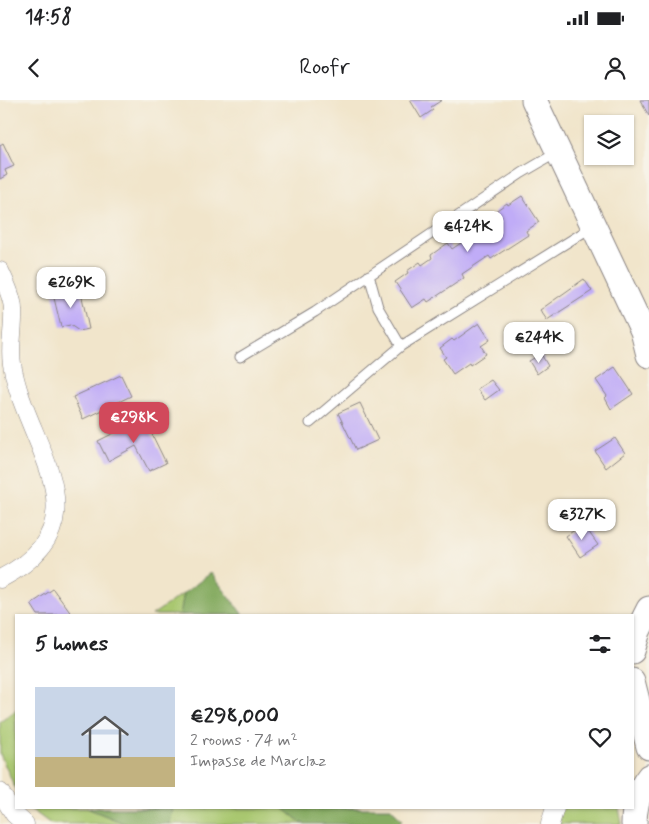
<!DOCTYPE html>
<meta charset="utf-8">
<style>
body{margin:0;font-family:Mynerve,sans-serif;background:#f6f6f6;color:#202124;height:100vh;display:flex;flex-direction:column;font-size:19px;white-space:nowrap}
*{box-sizing:border-box;margin:0}
p{font-size:16px;color:#757577}
.icon{flex:none;width:28px;height:28px;fill:none;stroke:currentColor;stroke-width:2;stroke-linecap:round;stroke-linejoin:round}
.map{position:relative;flex:1;overflow:hidden}
.details{position:absolute;left:15px;top:514px;width:619px;height:195px;display:flex;flex-direction:column;background:#fff;border-radius:0px;box-shadow:0 1px 4px #0004}
.details>*{flex:none}
.tools{position:absolute;left:584px;top:15px;display:grid;gap:10px}
.tools a{display:grid;place-items:center;width:50px;height:50px;border-radius:0px;background:#fff;box-shadow:0 1px 4px #0004;font-size:25px}
.price{position:absolute;translate:-50% -42px;padding:0 11px;border-radius:10px;background:#fff;color:#222;font-size:16px;line-height:32px;filter:drop-shadow(0 1px 2px #0008)}
.price::after{content:'';position:absolute;left:50%;top:30px;width:15px;height:11px;margin-left:-8px;background:inherit;clip-path:polygon(0 0,100% 0,50% 100%)}
.price.current{background:#d1495b;color:#fff}
ul{padding:0;list-style:none}
li{display:flex;align-items:center;gap:15px;height:125px;padding:0 20px}
li+li{border-top:1px solid #e0e0e0}
li span{display:grid;place-items:center;flex:none;width:140px;height:100px;border-radius:0px;color:#555}
li>.icon{margin-inline-start:auto}
span .icon{width:60px;height:60px;fill:#fffc;stroke-width:1}
li b{font-size:21px}
h2{display:flex;justify-content:space-between;align-items:center;height:60px;padding:0 20px;font-size:21px}
.status{display:flex;justify-content:space-between;align-items:center;height:35px;padding:0 25px;background:#fff;direction:ltr}
.status svg{height:14px;fill:currentColor}
header{display:flex;justify-content:space-between;align-items:center;height:65px;padding:0 20px;background:#fff;font-size:22px;font-weight:600}
.map>svg:first-child{display:block}
.green{fill:#a9c76f;stroke:#667455}
.forest{fill:#86ac62;stroke:#54674e}
.building{fill:#c0acf7}
.lines{fill:none;stroke-linecap:round;stroke-linejoin:round}
.lane-casing{stroke:#8a8483;stroke-width:11}
.street-casing{stroke:#8a8483;stroke-width:19}
.secondary-casing{stroke:#8a8483;stroke-width:27}
.lane{stroke:#fff;stroke-width:9}
.street{stroke:#fff;stroke-width:18}
.secondary{stroke:#fff;stroke-width:25}
</style>
<div class="status"><b>14:58</b><svg viewBox="0 0 49 12"><path d="M0 12V9h3v3zM5 12V6h3v6zM10 12V3h3v9zM15 12V0h3v12zM26 1h20v11H26zM47 4h2v5h-2z"/></svg></div>
<header><svg class="icon" aria-label="back" viewBox="0 0 24 24"><path d="M15 5l-7 7 7 7"/></svg>Roofr<svg class="icon" aria-label="person" viewBox="0 0 24 24"><circle cx="12" cy="8" r="4"/><path d="M4 21q1-7 8-7t8 7"/></svg></header>
<div class="map">
<svg width="649" height="724" viewBox="0 0 649 724">
<rect width="100%" height="100%" fill="#f7f3e8"/>
<filter id="ink" filterUnits="userSpaceOnUse"><feTurbulence type="fractalNoise" baseFrequency=".02" numOctaves="2"/><feDisplacementMap in="SourceGraphic" scale="10" xChannelSelector="R" yChannelSelector="G"/><feConvolveMatrix kernelMatrix="1 2 1 2 8 2 1 2 1" color-interpolation-filters="sRGB"/></filter>
<filter id="wash" filterUnits="userSpaceOnUse"><feTurbulence type="fractalNoise" baseFrequency=".0096" numOctaves="4" result="noise"/><feDisplacementMap in="SourceGraphic" scale="20" xChannelSelector="R" yChannelSelector="G"/><feGaussianBlur stdDeviation="1.12" result="paint"/><feColorMatrix in="noise" values="0 0 0 0 0 0 0 0 0 0 0 0 0 0 0 0 0 1.4 0 .05"/><feComposite in="paint" operator="in"/></filter>
<g filter="url(#wash)">
<rect width="100%" height="100%" fill="#f1e5cb"/>
<!-- green -->
<path class="green" d="M184,493L180,515H152Z
M16,610V690L0,654V622Z
M29,708H87L126,724H51Z
M172,708H283L303,724H170Z
M560,708H619L622,724H555Z"/>
<!-- forest -->
<path class="forest" d="M211,473L243,515H180L184,493Z
M87,708H173L170,724H126Z
M283,708H391L402,721L399,724H303Z"/>
<g id="blocks">
<!-- building -->
<path class="building" d="M410,0H442L431,7L433,10L421,18Z
M640,0H649V16Z
M3,43L14,66L5,70L7,75L0,79V45Z
M522,96L539,122L526,131L528,135L491,159L489,156L462,174L464,178L428,202L426,199L412,208L395,182L408,173L407,171L420,162L422,165L432,158L431,155L448,143L452,149L470,137L466,131L483,119L485,122L496,114L494,112L507,103L508,105Z
M584,179L592,191L547,220L540,210Z
M80,188L89,229L79,231L70,225L61,227L53,194Z
M479,223L490,240L481,246L486,254L470,265L469,263L453,274L443,259L446,257L440,248L452,239L454,241Z
M533,225L543,239L533,246L522,233Z
M541,254L548,266L537,274L529,261Z
M615,267L633,294L611,309L605,298L607,296L596,280Z
M121,275L131,296L83,319L73,297Z
M491,280L499,290L485,300L477,289Z
M360,303L378,340L356,350L338,313Z
M144,318L166,363L149,371L136,346L108,361L98,341Z
M615,338L625,353L606,368L595,351Z
M583,424L598,445L580,457L566,436Z
M53,489L72,515H38L31,504Z"/>
</g>
</g>
<g filter="url(#ink)">
<use href="#blocks" fill-opacity="0" stroke="#8a8483" stroke-width="1"/>
<g class="lines">
<!-- lane casing -->
<g class="lane-casing">
<path id="lane" d="M369,175L378,207L401,246
M240,257L315,212L522,73L558,52
M310,323L401,246L584,132L592,128"/>
</g>
<!-- street casing -->
<g class="street-casing">
<path id="street" d="M0,171C5,182 13,198 13,210C14,228 9,246 12,264C25,346 110,422 0,479
M0,692L14,714L25,724
M550,724L555,708"/>
</g>
<!-- secondary casing -->
<g class="secondary-casing">
<path id="secondary" d="M534,0L643,231L649,255
M632,551L638,531L649,509
M632,581L649,647
M634,724C634,707 638,691 649,677"/>
</g>
<!-- lane -->
<use href="#lane" class="lane"/>
<!-- street -->
<use href="#street" class="street"/>
<!-- secondary -->
<use href="#secondary" class="secondary"/>
</g>
</g>
</svg>
<div class="tools">
<a><svg class="icon" aria-label="layers" viewBox="0 0 24 24"><path d="M12 4l9 5-9 5-9-5zM3 14l9 5 9-5"/></svg></a>
</div>
<b class="price" style="left:468px;top:153px">€424K</b>
<b class="price" style="left:71px;top:209px">€269K</b>
<b class="price" style="left:539px;top:264px">€244K</b>
<b class="price current" style="left:134px;top:344px">€298K</b>
<b class="price" style="left:582px;top:441px">€327K</b>
<section class="details">
<h2>5 homes<svg class="icon" aria-label="filters" viewBox="0 0 24 24"><path d="M4 7h16M4 17h16"/><circle cx="9" cy="7" r="2"/><circle cx="15" cy="17" r="2"/></svg></h2>
<ul>
<li><span style="background:linear-gradient(#c9d6e8 70%,#c2b280 0)"><svg class="icon" aria-label="home" viewBox="0 0 24 24"><path d="M3 11l9-7 9 7M6 9v11h12V9"/></svg></span><div><b>€298,000</b><p>2 rooms · 74 m²</p><p>Impasse de Marclaz</p></div><svg class="icon" aria-label="heart" viewBox="0 0 24 24"><path d="M12 20l-8-8c-3-5 5-10 8-4 3-6 11-1 8 4z"/></svg></li>
</ul>
</section>
</div>
